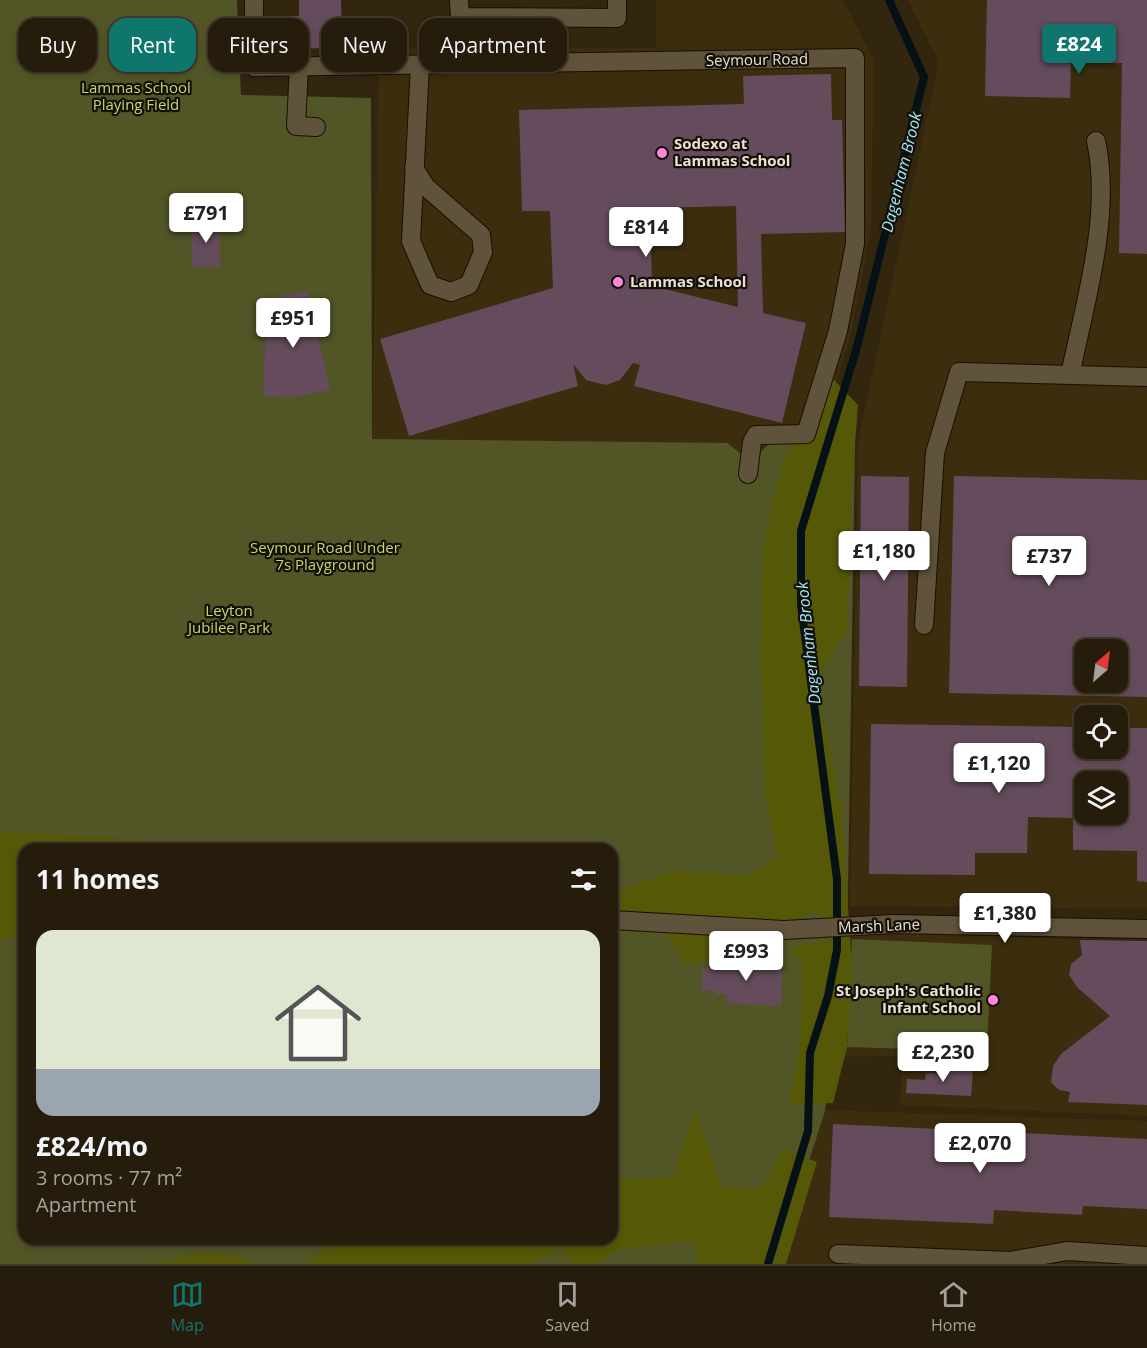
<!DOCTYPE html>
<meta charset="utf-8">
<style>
body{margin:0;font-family:"Open Sans",sans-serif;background:#322919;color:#f1f3f6;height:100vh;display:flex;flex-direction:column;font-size:22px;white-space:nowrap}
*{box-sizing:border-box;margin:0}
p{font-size:20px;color:#a4a19d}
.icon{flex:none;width:33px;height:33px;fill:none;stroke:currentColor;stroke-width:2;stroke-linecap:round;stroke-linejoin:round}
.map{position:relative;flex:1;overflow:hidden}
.side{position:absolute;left:18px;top:843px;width:600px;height:402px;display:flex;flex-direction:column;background:#261c0b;border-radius:18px;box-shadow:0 3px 9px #0003,0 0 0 2px #423a2c}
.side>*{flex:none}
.top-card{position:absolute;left:18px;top:18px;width:600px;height:54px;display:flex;gap:12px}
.needle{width:39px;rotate:28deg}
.tools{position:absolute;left:1074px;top:639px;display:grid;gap:12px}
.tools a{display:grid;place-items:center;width:54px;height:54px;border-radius:12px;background:#261c0b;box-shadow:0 3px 9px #0003,0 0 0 2px #423a2c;font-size:30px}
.price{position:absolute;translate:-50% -51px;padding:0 14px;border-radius:6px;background:#fff;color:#222;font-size:20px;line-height:39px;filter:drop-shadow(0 2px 3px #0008)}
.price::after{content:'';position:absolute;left:50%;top:36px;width:18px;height:14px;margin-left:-9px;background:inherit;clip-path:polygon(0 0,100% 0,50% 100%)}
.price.selected{background:#0f766e;color:#fff}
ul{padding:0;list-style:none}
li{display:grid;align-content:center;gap:12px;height:318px;padding:0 18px}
li span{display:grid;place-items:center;height:186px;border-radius:18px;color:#555}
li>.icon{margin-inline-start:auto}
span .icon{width:108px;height:108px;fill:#fffc;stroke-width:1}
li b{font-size:26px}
h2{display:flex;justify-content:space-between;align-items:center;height:72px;padding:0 18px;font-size:26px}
.chip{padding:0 21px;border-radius:18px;background:#261c0b;box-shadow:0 3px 9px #0003,0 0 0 2px #423a2c;font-size:21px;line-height:54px}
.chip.selected{background:#0f766e;color:#fff}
.menu{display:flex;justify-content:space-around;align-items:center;height:84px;border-top:2px solid #423a2c;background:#261c0b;font-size:16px;color:#a4a19d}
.menu a{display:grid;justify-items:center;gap:3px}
.menu .selected{color:#0f766e}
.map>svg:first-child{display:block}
.built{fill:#3c2d0e;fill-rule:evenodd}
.green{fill:#525526;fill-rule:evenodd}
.forest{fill:#555807}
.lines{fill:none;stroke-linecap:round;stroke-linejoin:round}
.stream{stroke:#051114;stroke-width:8}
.building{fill:#654c5c;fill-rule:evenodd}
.minor-casing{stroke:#1a0f00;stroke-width:20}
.minor{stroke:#60533b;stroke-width:18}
.poi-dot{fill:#ff85df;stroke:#151007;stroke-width:2}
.labels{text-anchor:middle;stroke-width:4.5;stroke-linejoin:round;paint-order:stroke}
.street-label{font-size:15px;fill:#e9e1d3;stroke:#151007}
.park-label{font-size:15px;fill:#cdd46f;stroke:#151007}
.poi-label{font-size:15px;font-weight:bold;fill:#e9e1d3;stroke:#151007;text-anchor:start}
.water-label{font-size:16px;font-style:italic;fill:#9fe6f9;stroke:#151007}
</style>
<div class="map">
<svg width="1147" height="1264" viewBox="0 0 1147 1264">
<rect width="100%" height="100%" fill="#32260f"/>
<!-- built -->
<path class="built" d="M656,0H843L874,60L871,229L851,334L818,444L757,455L372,439L379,49L656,48Z
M908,0H1147V909L850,906L858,442L939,62ZM1084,650H1118V682H1084ZM1084,716H1118V748H1084ZM1084,782H1118V814H1084Z
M848,927L1147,944V1116L900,1105L903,1056L833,1057Z
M825,1110L1147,1121V1264H777Z"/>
<!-- green -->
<path class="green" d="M0,0H237L241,95L371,98L372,439L727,443L745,457L757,455L770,443L855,444L847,954L825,1111L776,1264H0ZM24,849H612V1239H24Z
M852,939L992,945L986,1066L912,1063V1049L847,1047Z"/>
<!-- forest -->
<path class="forest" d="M834,380L858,405L851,494L847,631L815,680L842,811L852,968L847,1047L833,1103L789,1105L800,1041L803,966L790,948L839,938L816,911L745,939L698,963L685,964L652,911L612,931V887L622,890L671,871L747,875L777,857L765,793L761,667L762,551L784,455Z
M0,831L128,839L213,849H24V935L0,940Z
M695,1108L722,1187L762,1188L782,1148L817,1162L786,1264H699L694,1241L617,1250L598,1264H573L561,1249L530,1264H305L337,1239H612V1179L673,1177Z
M199,1253L239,1256L256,1264H149Z"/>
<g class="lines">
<!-- stream -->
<path class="stream" d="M768,1264L808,1131L810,1053L828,996L837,950V879L801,605V531L857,347L924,77L889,0"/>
</g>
<!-- building -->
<path class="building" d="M299,0H341L342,47L299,49V28H291V16H299Z
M987,0H1147V254L1119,253L1122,63L1071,62L1070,98L985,96Z
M831,74L832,120H842L845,232L761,234L763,313L806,323L782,423L634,386L640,365L633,363L620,380L606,385L586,380L573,364L578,386L409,436L380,339L553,288L550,211H522L519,110L744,104L743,76ZM736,206L738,307L652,286L650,208Z
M191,222H219L220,267H192Z
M308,291L330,390L295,397L263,396L267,299Z
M861,476L909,477L907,687L859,686Z
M954,476L1147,480V697L949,693ZM1084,650H1118V682H1084Z
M871,724L1084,727V748H1118V728H1147V882L1137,881V851L1073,850V818L1028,817L1027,853H975V875L869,874ZM1084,782H1118V814H1084Z
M1080,940L1147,941V1105L1068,1102L1070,1092L1059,1090L1051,1082L1053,1066L1061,1054L1110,1016L1078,988L1069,975L1071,964L1082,955Z
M740,960L782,962L781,1006L726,1003L727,995L716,994V991L701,990L702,968H717V961Z
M941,1068L973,1070L971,1096L906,1093L907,1079L925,1080L926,1073L941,1074Z
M833,1124L1147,1139V1209L1083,1206L1082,1215L994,1210L993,1224L829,1217Z"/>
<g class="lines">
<!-- minor casing -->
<g class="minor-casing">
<path id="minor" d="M254,0V67L855,58V244L838,331L806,434L756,435L752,442L748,474
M459,0L460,17L617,18V0
M299,66L296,126L316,127
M414,168L426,187L481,235L483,252L469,285L451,292L430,285L411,241L420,65
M1070,375C1085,303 1112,214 1096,141
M924,625L935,453L959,372L1147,377
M612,920L784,930L894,924L1147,929
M838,1254L1010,1261L1067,1251L1147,1256"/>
</g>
<!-- minor -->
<use href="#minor" class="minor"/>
</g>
<!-- markers -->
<g class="poi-dot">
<circle cx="662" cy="153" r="6"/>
<circle cx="618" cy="282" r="6"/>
<circle cx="993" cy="1000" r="6"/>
</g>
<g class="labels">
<!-- street labels -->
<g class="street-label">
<text transform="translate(757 60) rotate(-1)" y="5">Seymour Road</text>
<text transform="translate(879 926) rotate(-2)" y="5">Marsh Lane</text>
</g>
<!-- park labels -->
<g class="park-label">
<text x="136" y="93">Lammas School<tspan x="136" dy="17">Playing Field</tspan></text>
<text x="325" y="553">Seymour Road Under<tspan x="325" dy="17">7s Playground</tspan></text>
<text x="229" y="616">Leyton<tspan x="229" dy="17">Jubilee Park</tspan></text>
</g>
<!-- poi labels -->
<g class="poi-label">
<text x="674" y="149">Sodexo at<tspan x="674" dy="17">Lammas School</tspan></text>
<text x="630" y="287">Lammas School</text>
<text x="981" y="996" text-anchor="end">St Joseph's Catholic<tspan x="981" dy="17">Infant School</tspan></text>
</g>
<!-- water labels -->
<g class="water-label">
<text transform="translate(901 172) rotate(-76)" y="6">Dagenham Brook</text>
<text transform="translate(808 643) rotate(-96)" y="6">Dagenham Brook</text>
</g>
</g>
</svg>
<div class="tools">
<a><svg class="needle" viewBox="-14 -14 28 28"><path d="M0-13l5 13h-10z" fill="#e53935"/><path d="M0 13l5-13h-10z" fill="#a4a19d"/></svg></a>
<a><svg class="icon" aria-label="locate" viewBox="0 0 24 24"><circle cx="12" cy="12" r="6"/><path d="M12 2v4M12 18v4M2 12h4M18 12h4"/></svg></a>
<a><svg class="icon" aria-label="layers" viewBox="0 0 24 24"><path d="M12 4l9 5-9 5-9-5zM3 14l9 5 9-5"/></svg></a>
</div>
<b class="price selected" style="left:1079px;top:75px">£824</b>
<b class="price" style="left:206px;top:244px">£791</b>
<b class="price" style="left:646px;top:258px">£814</b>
<b class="price" style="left:293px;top:349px">£951</b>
<b class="price" style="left:884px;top:582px">£1,180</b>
<b class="price" style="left:1049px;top:587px">£737</b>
<b class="price" style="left:999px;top:794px">£1,120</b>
<b class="price" style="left:1005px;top:944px">£1,380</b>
<b class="price" style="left:746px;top:982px">£993</b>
<b class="price" style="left:943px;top:1083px">£2,230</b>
<b class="price" style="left:980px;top:1174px">£2,070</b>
<div class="top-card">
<a class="chip">Buy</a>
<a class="chip selected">Rent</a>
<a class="chip">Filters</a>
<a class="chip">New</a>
<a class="chip">Apartment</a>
</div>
<section class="side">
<h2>11 homes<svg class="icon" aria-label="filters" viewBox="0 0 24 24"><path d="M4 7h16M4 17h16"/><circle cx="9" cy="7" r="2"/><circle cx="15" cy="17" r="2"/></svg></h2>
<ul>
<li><span style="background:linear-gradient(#dfe7d0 75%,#9aa5b1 0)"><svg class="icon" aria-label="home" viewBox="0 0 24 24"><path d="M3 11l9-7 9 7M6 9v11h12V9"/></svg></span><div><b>£824/mo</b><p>3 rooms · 77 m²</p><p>Apartment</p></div></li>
</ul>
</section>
</div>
<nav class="menu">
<a class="selected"><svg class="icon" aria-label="map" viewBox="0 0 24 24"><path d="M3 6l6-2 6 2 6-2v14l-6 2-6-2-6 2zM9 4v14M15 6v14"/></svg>Map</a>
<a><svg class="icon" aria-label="saved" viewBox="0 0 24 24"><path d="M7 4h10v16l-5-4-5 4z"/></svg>Saved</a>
<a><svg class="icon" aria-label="home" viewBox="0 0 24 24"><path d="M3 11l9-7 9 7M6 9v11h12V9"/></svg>Home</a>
</nav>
